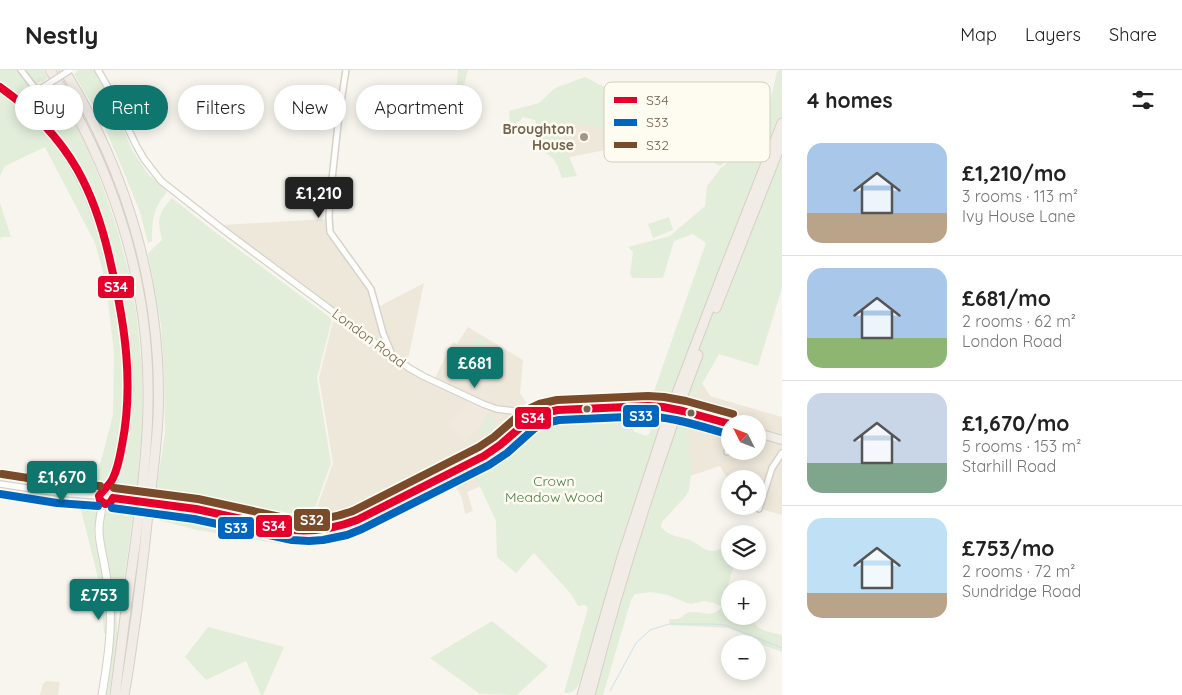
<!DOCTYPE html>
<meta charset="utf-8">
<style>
body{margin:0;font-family:Quicksand,sans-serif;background:#f2f2f2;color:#222;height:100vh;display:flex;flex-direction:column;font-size:19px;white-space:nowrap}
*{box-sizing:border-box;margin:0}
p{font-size:16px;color:#767676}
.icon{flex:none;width:28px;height:28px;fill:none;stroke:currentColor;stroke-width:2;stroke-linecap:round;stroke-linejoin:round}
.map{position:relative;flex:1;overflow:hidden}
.panel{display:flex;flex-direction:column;background:#fff;width:400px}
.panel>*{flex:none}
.guide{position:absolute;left:15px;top:15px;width:475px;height:45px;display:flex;gap:10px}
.needle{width:32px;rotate:312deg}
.tools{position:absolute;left:721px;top:345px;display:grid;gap:10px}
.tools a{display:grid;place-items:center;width:45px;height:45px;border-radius:50%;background:#fff;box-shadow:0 2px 12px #0003;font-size:25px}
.price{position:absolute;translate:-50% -42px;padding:0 11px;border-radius:5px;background:#0f766e;color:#fff;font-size:16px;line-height:32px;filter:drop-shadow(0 1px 2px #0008)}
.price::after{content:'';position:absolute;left:50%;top:30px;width:15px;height:11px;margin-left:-8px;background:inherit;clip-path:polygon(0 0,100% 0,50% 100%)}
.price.active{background:#222;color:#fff}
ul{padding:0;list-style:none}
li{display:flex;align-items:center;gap:15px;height:125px;padding:0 25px}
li+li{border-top:1px solid #e0e0e0}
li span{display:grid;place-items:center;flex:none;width:140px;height:100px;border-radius:15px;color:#555}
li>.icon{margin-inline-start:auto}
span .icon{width:60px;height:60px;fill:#fffc;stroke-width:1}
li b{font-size:21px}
h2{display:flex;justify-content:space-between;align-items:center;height:60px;padding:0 25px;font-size:21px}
.chip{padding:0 18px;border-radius:22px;background:#fff;box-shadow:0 2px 12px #0003;font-size:18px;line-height:45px}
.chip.active{background:#0f766e;color:#fff}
header{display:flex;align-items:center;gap:30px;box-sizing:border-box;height:70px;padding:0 25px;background:#fff;border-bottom:1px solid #e0e0e0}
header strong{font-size:24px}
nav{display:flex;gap:28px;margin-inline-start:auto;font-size:18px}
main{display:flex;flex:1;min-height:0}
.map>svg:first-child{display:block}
.residential{fill:#eee8db;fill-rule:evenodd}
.commercial{fill:#f2e9de}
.green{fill:#e2eeda}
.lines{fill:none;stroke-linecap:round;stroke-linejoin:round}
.stream{stroke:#d0e0e7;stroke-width:1}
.minor-casing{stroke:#d6d2cb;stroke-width:8}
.tertiary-casing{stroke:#d6d2cb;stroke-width:8}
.secondary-casing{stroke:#d5d1c9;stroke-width:9}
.primary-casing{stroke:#d5d0c8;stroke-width:10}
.motorway-casing{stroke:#d5d0c8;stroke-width:11}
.minor{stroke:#fefefc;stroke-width:5}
.tertiary{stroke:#fefefc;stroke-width:5.5}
.secondary{stroke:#fefefc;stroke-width:7}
.primary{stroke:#f2f0e8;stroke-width:8}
.motorway{stroke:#f1ece6;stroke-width:9}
.tertiary-bridge-casing{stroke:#d6d2cb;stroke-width:8;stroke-linecap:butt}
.primary-bridge-casing{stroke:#d5d0c8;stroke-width:10;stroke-linecap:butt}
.tertiary-bridge{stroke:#fefefc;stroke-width:5.5}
.primary-bridge{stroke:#f2f0e8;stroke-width:8}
.bus-1-casing{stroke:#fefbf1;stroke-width:11}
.bus-2-casing{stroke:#fefbf1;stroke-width:11}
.bus-3-casing{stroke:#fefbf1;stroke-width:11}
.bus-1{stroke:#e4002b;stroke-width:8}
.bus-2{stroke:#0065bd;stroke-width:8}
.bus-3{stroke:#7a4b2a;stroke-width:8}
.poi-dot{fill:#a29787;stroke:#fefbf1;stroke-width:2}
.bus-dot{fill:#75644f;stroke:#fefbf1;stroke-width:2}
.labels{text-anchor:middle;stroke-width:5;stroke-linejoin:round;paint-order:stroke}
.poi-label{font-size:14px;font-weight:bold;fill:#75644f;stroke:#fefbf1;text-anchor:end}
.street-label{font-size:14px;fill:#75644f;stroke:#fefbf1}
.park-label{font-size:14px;fill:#507f4b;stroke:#fefbf1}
.key{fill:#fefbf1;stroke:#d5cec0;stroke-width:1}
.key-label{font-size:14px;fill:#75644f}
.line-badge{stroke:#fefbf1;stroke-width:2}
.badge-label{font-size:14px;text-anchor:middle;font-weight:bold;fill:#fff}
</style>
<header>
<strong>Nestly</strong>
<nav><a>Map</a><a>Layers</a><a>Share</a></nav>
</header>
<main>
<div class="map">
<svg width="782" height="625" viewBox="0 0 782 625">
<rect width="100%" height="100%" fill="#f7f5ee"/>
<!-- residential -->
<path class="residential" d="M568,34L609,35L615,78L555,90Z
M325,149L327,164L368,220L373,237H378L424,213L406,299L419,308L432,314L453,272L457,274L468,257L523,290L520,323L532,341L487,379L471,389L357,446L333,454L310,457L333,393L319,308L336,239L223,155Z
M700,310L710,326L782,347V445L750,436H758V409H730V413L720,396L690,406L682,360ZM730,354H758V381H730Z
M474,395L481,416L467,422L473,441L465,444L462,428L458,420H457L451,407Z
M46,611L60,612L58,625H40L43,614Z"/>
<!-- commercial -->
<path class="commercial" d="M468,330L489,339L484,352L476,361L464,372L449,355Z"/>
<!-- green -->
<path class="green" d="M0,0H18C23,7 34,15 28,24L20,25L0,13Z
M24,0H43L48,8L42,12L41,11L37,13L41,15L38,16L34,14Z
M79,0H95L101,9L132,80L148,104L167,122C153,138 152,150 152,171L148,173L140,142L123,100L102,51L74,4Z
M458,0H468L462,23H456Z
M779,0H782V218L758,296L719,284L693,330L652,327L706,173L693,164L674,171L663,208H633L630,204L633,182L628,177L670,166L705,136L707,116L721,98L746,77L767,43L777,2Z
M585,7L610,20L636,30L638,51L677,58L684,81L663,74L642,70L610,59L567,52L561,66L577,106L562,108C558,97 556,88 545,83L535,50L523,47L518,53H510L509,41L539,33L555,18Z
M53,14L72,47L87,77L102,115L116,155L130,207L136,241L142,298V357L137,416L129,415V421L126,423V426C119,425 116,424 114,417C140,343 133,283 117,207C110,171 101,135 83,102C74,86 64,72 53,58C47,51 41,45 35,38C32,25 44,21 53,14Z
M683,14L770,25L764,44L744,77L720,96L707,89Z
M0,21L17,33L22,41L24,39C42,57 59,75 72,97C103,155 118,226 124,291H122V294L124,299C125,325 123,404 100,418C89,425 74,421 62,420C50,419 35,419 24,415L29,412L89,414L96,410L113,345L114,283L107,222L102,198L95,173L45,77L5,96L0,106Z
M172,128L211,159L332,249L317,308L331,393L310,452L295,454L288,451L286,456L197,433L155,428L165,363L164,302L161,255L148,183L162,170C157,150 158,143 172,128Z
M0,133L11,167H1L0,170Z
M669,147L673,160L653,168L648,154Z
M478,266L487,271L475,291L465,286Z
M622,340H636L633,361L646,366L650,363L655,340L665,341L622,472L584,600C580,611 578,624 564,623L588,538L585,535L578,536L571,524L534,483L516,503L497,487L496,451L472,399L502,378L534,350L549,345L595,343Z
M681,343L691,345L689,352L691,354L688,374L692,396L689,420L686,426L662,452C661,455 660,456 663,459C670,467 683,467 692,471C699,475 705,481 713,481C719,481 726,475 730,471V491H736L732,501L726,525L727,528L730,530V546H752L757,557L766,561L782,565V582L757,573L746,565L728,558L670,555L669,549C673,549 677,550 680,548C684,546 683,545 687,543C698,539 710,550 721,538V536L714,533L704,531L691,534L687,533L668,525L651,522L635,524L631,530L603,625H595L631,497Z
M487,345L496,348L493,356L498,358L494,365L492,364L488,369L477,362L484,354Z
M23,420L94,429L99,435L95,453L94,464L107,529V564L104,563L101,520L80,436L76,434L44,427Z
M121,433L136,434L132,453L121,533L118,534C115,544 118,555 117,565C115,585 112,605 109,625H105L112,566L102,467L103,448L109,438L117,434Z
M157,438L198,444L283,463L281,474L197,460L158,450Z
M492,551L548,596L517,625L480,624L430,588Z
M208,557L284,577L263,625H261L246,591L206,610L185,587Z"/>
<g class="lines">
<!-- stream -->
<path class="stream" d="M610,621L636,573L650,560L669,554H712L725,555L782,578"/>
<!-- minor casing -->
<g class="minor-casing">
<path id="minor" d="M21,0L37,21
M346,0L339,45L330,128L329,147L330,162L371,219L383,263L391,282L390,284
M727,382L730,373
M759,439L772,398L782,383"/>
</g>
<!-- tertiary casing -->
<g class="tertiary-casing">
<path id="tertiary" d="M98,0L109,19L136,75L144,89L161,111L225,161L409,298L423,306L483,334L497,339L521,342L529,350
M22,33L42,18
M0,414L59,423L99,426"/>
</g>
<!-- secondary casing -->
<g class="secondary-casing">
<path id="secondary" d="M102,625C107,595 112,563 110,533C109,521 107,509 105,498C103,485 99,473 99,460C99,451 101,442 103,433"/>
</g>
<!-- primary casing -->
<g class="primary-casing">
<path id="primary" d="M0,17C75,67 101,140 118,225C124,258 130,294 128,327C127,345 125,363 121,380C117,397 111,411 113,428
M690,342L730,354
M758,363L782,370
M112,410C108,416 95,425 101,432C104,435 106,434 110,433L113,428
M162,434L196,439L286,459L308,461L321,460L344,455L357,450L484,386L500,375L529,350L543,343L568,339L648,336L663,337"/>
</g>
<!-- motorway casing -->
<g class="motorway-casing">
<path id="motorway" d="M50,0C111,94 147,204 148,317C149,373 141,428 134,483C127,530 121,578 115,625
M64,0C129,105 163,225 158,348C156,383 151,418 147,453C144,484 140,515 136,547C132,573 129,599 124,625
M716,238L782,71
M582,625L622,487L669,344L722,205L782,53
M590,625C620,510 656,396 698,285"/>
</g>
<!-- minor -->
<use href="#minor" class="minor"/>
<!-- tertiary -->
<use href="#tertiary" class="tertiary"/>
<!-- secondary -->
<use href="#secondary" class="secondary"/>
<!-- primary -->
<use href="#primary" class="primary"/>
<!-- motorway -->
<use href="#motorway" class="motorway"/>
<!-- tertiary-bridge casing -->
<g class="tertiary-bridge-casing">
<path id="tertiary-bridge" d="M42,18L70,0"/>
</g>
<!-- primary-bridge casing -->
<g class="primary-bridge-casing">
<path id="primary-bridge" d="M663,337L690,342
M129,429L162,434"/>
</g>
<!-- tertiary-bridge -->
<use href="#tertiary-bridge" class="tertiary-bridge"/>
<!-- primary-bridge -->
<use href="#primary-bridge" class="primary-bridge"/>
<!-- bus-1 casing -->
<g class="bus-1-casing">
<path id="bus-1" d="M0,17C31,39 58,66 77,99C94,129 104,162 111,195C125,254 134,315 122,375C120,386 118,398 113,408C110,415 103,420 99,426L100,430L105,434L110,433L113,428
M113,428L196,439L293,460C316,462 336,458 357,450L484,386L500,375L529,350L543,343L558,340L648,336L663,337L683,341L730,354"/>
</g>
<!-- bus-2 casing -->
<g class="bus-2-casing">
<path id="bus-2" d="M0,424L57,433L98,436
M112,438L194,449L292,470L309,471L323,470L347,465L362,459L489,395L507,383L535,358L546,353L559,350L648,346C675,348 701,356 727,364"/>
</g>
<!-- bus-3 casing -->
<g class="bus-3-casing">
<path id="bus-3" d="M2,404L60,413L100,416
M114,418L198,429L294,450C315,451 334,448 353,441L479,377L494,367L524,341L539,334L557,330L648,326L664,327L686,331L733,344"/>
</g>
<!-- bus-1 -->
<use href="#bus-1" class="bus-1"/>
<!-- bus-2 -->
<use href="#bus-2" class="bus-2"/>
<!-- bus-3 -->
<use href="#bus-3" class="bus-3"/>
</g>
<!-- markers -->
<circle class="poi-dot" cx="584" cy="67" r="5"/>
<g class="bus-dot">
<circle cx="587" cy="339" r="4.5"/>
<circle cx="691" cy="343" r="4.5"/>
</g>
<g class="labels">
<!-- poi labels -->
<g class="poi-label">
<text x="574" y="64">Broughton<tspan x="574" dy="16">House</tspan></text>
</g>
<!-- street labels -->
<g class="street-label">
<text transform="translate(369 268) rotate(37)" y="5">London Road</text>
</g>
<!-- park labels -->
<g class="park-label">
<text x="554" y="416">Crown<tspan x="554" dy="16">Meadow Wood</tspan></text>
</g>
</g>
<!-- legend -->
<rect x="604" y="12" width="166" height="80" rx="8" class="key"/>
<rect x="614" y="27" width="23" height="6" fill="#e4002b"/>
<rect x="614" y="49" width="23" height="7" fill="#0065bd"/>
<rect x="614" y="72" width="23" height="6" fill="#7a4b2a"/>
<g class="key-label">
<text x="646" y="35">S34</text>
<text x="646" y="57">S33</text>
<text x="646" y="80">S32</text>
</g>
<g class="line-badge">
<rect x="97" y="205" width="38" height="24" rx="5" fill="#e4002b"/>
<rect x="622" y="334" width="38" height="24" rx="5" fill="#0065bd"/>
<rect x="514" y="336" width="38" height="24" rx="5" fill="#e4002b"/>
<rect x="293" y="438" width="38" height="24" rx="5" fill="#7a4b2a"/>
<rect x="255" y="444" width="38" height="24" rx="5" fill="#e4002b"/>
<rect x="217" y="446" width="38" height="24" rx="5" fill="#0065bd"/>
</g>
<g class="badge-label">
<text x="116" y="222">S34</text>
<text x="641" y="351">S33</text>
<text x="533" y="353">S34</text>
<text x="312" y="455">S32</text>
<text x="274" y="461">S34</text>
<text x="236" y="463">S33</text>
</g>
</svg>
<div class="tools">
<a><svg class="needle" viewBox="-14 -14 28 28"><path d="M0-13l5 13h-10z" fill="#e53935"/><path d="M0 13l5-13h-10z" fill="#767676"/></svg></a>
<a><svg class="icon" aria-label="locate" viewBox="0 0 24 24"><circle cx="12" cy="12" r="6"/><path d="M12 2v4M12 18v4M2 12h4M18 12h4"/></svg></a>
<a><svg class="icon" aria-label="layers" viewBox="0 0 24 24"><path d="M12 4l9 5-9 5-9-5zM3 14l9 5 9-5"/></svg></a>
<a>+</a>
<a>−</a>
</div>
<b class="price active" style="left:319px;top:149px">£1,210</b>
<b class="price" style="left:475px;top:319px">£681</b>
<b class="price" style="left:62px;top:433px">£1,670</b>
<b class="price" style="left:99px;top:551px">£753</b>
<div class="guide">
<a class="chip">Buy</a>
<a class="chip active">Rent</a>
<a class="chip">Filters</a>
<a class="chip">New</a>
<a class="chip">Apartment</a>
</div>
</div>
<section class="panel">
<h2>4 homes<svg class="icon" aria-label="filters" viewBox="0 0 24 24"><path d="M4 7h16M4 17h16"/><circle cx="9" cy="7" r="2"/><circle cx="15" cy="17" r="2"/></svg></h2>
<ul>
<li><span style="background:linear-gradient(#a9c7e8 70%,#b9a48a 0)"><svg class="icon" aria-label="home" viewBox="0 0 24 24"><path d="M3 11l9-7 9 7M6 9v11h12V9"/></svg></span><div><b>£1,210/mo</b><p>3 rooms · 113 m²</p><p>Ivy House Lane</p></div></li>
<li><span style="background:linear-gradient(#a9c7e8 70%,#8fb573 0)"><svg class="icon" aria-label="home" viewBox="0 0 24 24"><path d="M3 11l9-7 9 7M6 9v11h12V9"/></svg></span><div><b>£681/mo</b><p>2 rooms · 62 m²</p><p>London Road</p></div></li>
<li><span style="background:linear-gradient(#c9d6e8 70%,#7fa58c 0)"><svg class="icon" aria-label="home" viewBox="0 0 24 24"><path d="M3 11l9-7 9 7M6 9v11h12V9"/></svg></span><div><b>£1,670/mo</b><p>5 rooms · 153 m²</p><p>Starhill Road</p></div></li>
<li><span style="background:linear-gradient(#bfe0f5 75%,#b9a48a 0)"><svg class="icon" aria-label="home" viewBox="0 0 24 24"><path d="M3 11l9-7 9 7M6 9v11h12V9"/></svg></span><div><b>£753/mo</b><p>2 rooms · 72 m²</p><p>Sundridge Road</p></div></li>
</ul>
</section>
</main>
